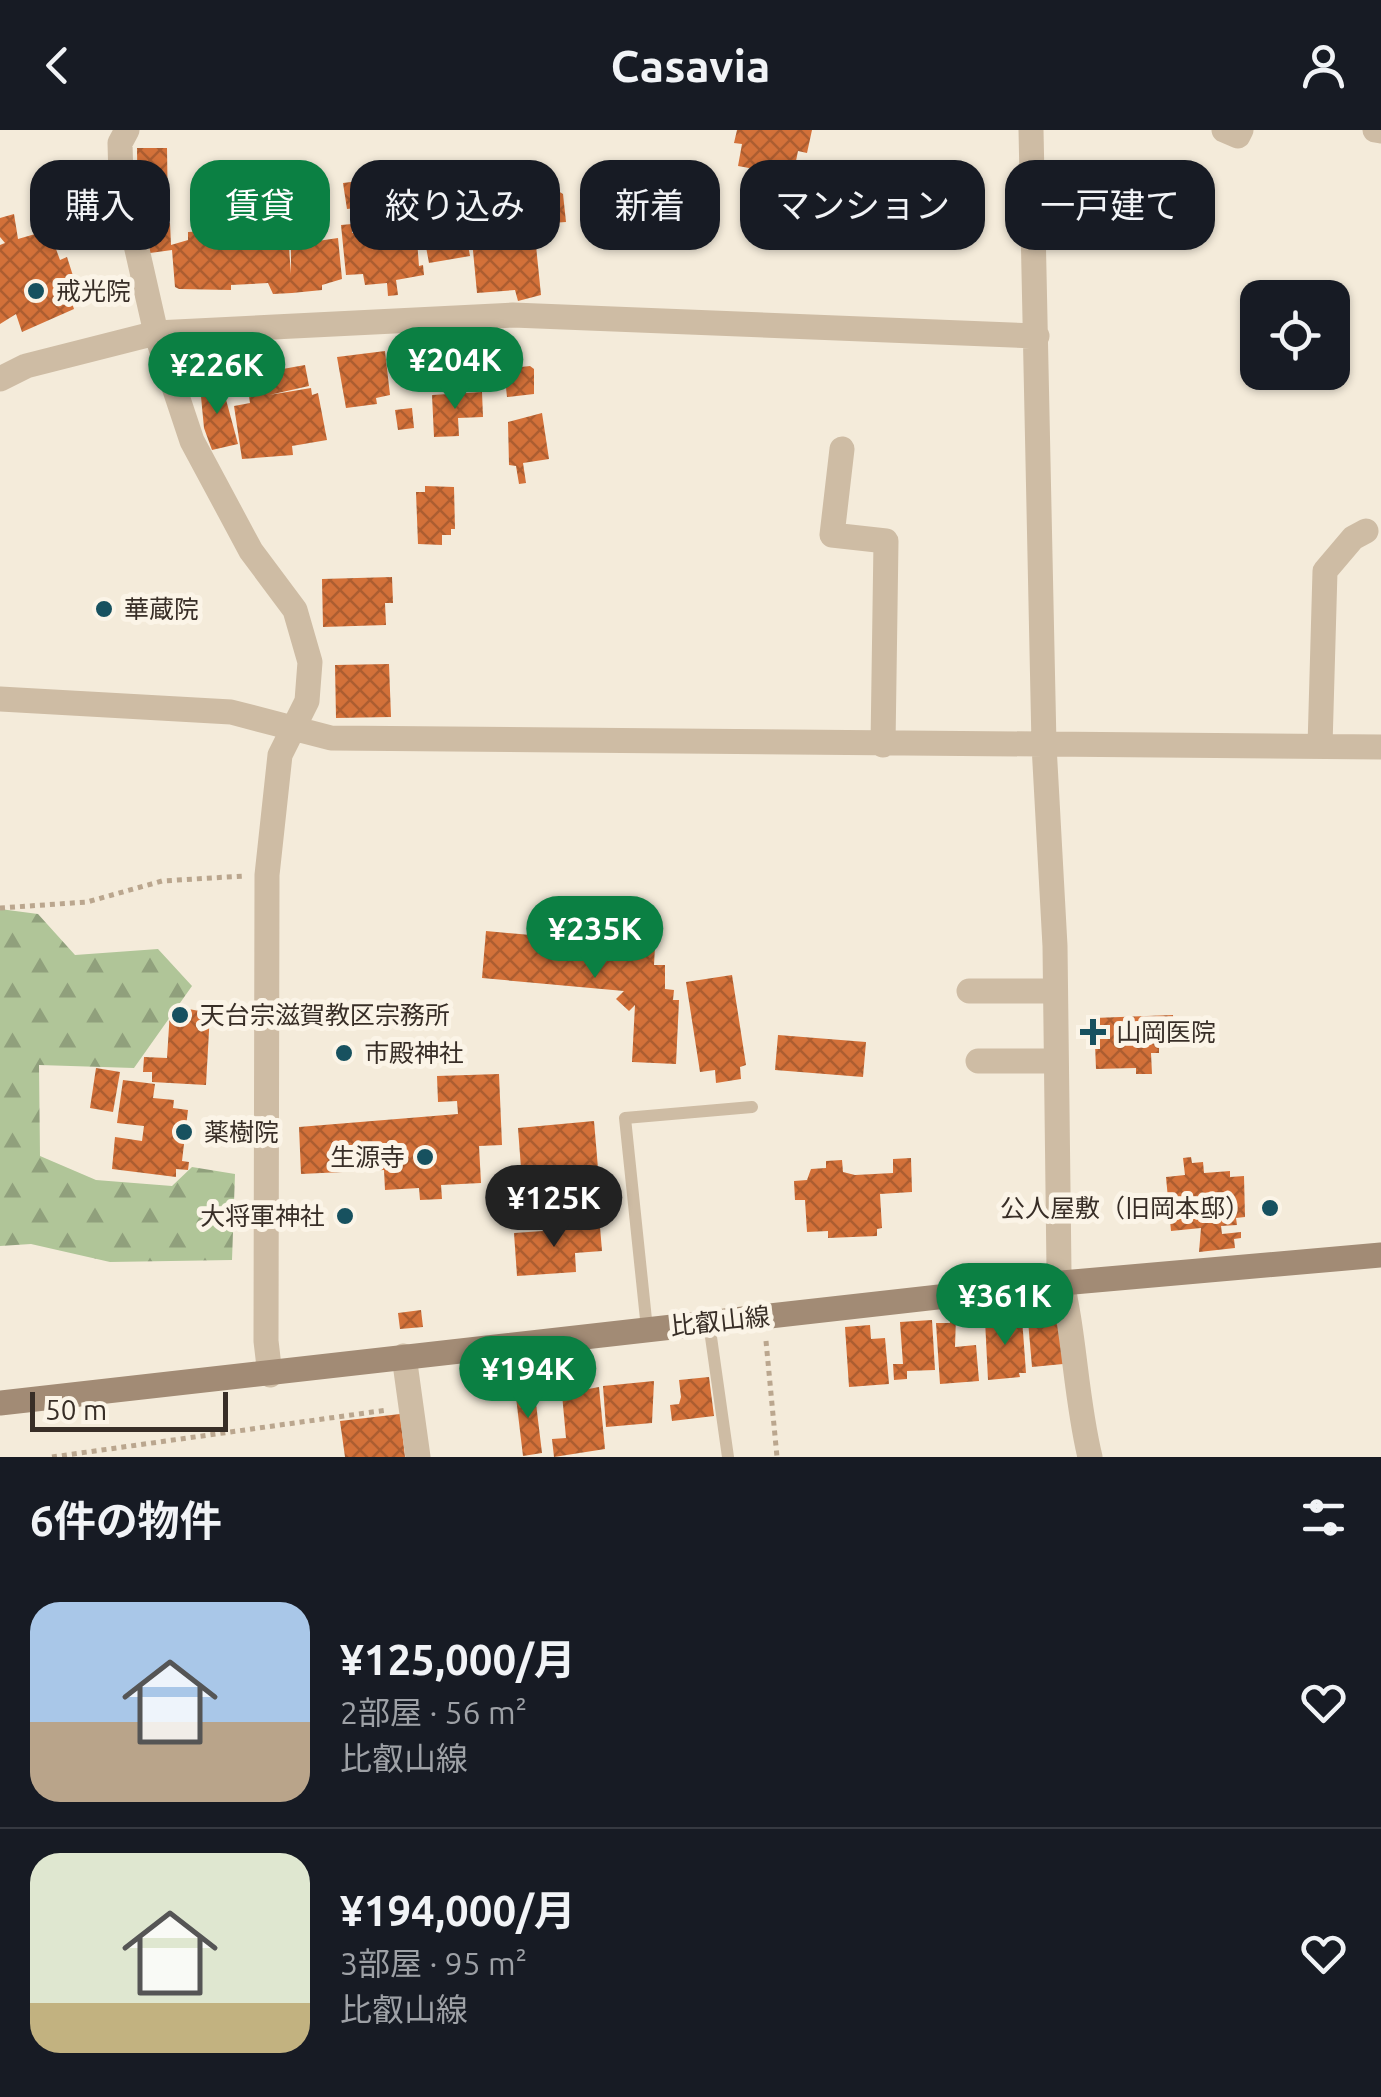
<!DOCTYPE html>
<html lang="ja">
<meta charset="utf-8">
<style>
body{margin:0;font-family:Ubuntu,"Noto Sans JP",sans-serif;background:#20242c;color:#f1f3f6;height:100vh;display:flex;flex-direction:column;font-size:38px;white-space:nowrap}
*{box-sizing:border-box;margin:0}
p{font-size:32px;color:#9ea1a6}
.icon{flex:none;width:55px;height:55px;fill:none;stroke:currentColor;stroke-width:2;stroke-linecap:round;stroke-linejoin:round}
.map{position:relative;height:1327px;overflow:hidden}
.sheet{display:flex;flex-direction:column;background:#171b24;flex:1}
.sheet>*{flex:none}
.banner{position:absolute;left:30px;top:30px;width:1322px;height:90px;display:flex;gap:20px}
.tools{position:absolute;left:1240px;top:150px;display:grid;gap:20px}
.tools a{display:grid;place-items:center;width:110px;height:110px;border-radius:20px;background:#171b24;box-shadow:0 2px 8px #0004;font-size:50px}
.scale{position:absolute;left:30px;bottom:25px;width:198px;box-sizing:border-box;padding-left:10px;border:5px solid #382e27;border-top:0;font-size:28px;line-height:35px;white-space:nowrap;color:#382e27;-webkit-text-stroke:8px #fbf4e7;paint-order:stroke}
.price{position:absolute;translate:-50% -85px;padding:0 22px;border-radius:35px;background:#0b8043;color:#fff;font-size:32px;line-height:65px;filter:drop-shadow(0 2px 5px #0008)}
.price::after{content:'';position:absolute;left:50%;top:60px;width:30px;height:22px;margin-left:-15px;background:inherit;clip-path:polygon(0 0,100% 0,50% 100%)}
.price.selected{background:#222;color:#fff}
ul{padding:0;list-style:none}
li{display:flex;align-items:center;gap:30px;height:250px;padding:0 30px}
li+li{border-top:2px solid #363941}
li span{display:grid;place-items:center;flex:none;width:280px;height:200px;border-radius:30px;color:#555}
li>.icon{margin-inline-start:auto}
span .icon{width:120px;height:120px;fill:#fffc;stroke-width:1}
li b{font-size:42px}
h2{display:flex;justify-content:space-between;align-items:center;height:120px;padding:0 30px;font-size:42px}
.pill{padding:0 35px;border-radius:30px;background:#171b24;box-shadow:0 2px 8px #0004;font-size:35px;line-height:90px}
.pill.selected{background:#0b8043;color:#fff}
header{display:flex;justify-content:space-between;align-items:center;height:130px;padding:0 30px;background:#171b24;font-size:45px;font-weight:700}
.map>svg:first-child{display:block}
.forest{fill:url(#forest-firs)}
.building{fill:url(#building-cross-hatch)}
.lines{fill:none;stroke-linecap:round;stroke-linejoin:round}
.path{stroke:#baa68e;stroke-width:5;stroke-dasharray:5 5;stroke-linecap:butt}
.lane{stroke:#cebca4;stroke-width:12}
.street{stroke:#cebca4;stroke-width:25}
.secondary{stroke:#a28b75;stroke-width:25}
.poi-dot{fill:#17515f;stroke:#fbf4e7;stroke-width:4}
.labels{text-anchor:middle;stroke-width:10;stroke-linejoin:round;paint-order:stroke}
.poi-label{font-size:25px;fill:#382e27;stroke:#fbf4e7;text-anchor:start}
.street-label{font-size:25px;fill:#382e27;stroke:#fbf4e7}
</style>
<header><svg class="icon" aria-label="back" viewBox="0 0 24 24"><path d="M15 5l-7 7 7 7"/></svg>Casavia<svg class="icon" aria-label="person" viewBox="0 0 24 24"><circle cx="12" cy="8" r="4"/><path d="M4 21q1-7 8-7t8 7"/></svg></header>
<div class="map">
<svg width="1381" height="1327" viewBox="0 0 1381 1327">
<defs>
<pattern id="forest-firs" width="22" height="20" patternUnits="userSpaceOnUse" patternTransform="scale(2.5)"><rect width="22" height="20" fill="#b0c598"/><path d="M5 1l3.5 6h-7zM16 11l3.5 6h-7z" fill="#90a07c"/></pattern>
<pattern id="building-cross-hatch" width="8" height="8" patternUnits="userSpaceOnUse" patternTransform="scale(2.5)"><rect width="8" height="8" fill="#d37139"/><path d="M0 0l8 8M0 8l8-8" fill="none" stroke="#ac5d30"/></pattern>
</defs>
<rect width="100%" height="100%" fill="#f4ebda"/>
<!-- forest -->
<path class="forest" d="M0,779L38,784L75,825L158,819L192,856L134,938L39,935L40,1026L96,1050L172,1056L192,1037L235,1044L232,1130L110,1132L31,1114L0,1116Z"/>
<!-- building -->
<path class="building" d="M737,0H812L807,23L798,21L793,46L738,36L742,14L734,13Z
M137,18H167L168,91H138Z
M399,46L400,73L347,79L343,53Z
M558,61L563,64L566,92L536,94L531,69L536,63Z
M529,62L530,89L496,93L493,67Z
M462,82L470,126L429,133L421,90Z
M14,84L18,109L49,100L60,130L67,127L74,149L65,152L74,179L22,202L16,184L0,194V115L5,113L0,107V88Z
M170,93L171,115L188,110V102L207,101L209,95L226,94L227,108L288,106L291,144V115L338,108L342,149L322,155V160L292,163L273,164L268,153L231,155V160L179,159L175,157L172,120L150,123L145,97Z
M352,94V103L416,98L419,136L423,135L424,145L396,150L398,165L388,166L387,153L365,155L363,144L346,145L341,95Z
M535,106L541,165L518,171L515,160L477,163L472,110Z
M473,197L478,200L480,237L424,240L425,248L440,247V256L419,257L416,200Z
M194,209L197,225L176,227L174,212Z
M385,221L390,265L376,268L377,274L346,278L337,227Z
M305,235L309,256L269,265L311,258L312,265L318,263L327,310L292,316L293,325L242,329L234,276L250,273L248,259L268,256L266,242Z
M530,236L534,239V264L507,267L504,239Z
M221,251L238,314L212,320L204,298L200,256Z
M482,262L483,287L458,288L459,306L434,307L432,265Z
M412,278L414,298L398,300L395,280Z
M542,283L549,329L523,333L526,353L519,354L516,336L509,335L508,292Z
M425,356L454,357L455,399H451V405H442V415L418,414L416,362H425Z
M392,447L393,473H385L386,495L323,497L322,449Z
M389,534L391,587L336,588L335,535Z
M486,801L655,816L654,835H665V859L674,860L673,870H679L676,934L632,932L635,875L629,881L616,869L624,861L482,848Z
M732,845L746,935L740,937L741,949L716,953L715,940L700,942L686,852Z
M178,877L210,883L206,955L152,952V942H143L144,927L167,928L170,881H177Z
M1173,885L1174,905L1159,912V923H1151L1152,944H1136V938L1096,939L1094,888Z
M778,905L866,912L863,947L775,940Z
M96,938L120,942L113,982L90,978Z
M499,944L502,1015L479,1016L481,1053L441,1055L442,1069L420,1070L419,1058L385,1060L384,1040L301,1044L299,997L458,984L457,971L438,972L437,946Z
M123,950L155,954L153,968L174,970L173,978L188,980L182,1031L189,1032L188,1040L176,1039V1047L112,1039L115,1007L142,1011L144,996L117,993Z
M594,991L602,1086L525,1092L518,998Z
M1191,1027L1192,1033L1203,1032L1204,1043L1230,1041V1047L1244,1046L1245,1087L1236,1088L1237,1095L1221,1096L1222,1104L1241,1102V1108L1234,1109L1235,1118L1199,1122L1201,1098L1171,1101L1166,1047L1185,1045L1183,1028Z
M911,1028L912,1062L880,1064L882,1098L877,1099V1106L828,1108V1101L807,1102L805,1070H795L794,1051L807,1050L811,1039L826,1038V1031L842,1030L843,1042L855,1045L893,1043V1029Z
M600,1097L602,1121L575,1123L576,1142L517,1146L514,1103Z
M1043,1178L1044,1183L1059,1181L1063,1234L1032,1237L1027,1179Z
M421,1180L423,1197L400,1199L398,1183Z
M950,1186H956L955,1217L976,1215L979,1251L940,1254L936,1193H950Z
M1022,1188L1026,1243H1019L1020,1247L988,1250L985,1190Z
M932,1190L935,1240L907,1241V1249L894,1250L893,1234H903L900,1192Z
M870,1195L871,1209L885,1208L889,1254L849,1257L845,1197Z
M709,1247L714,1286L672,1291L670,1275L679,1274L681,1267L679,1250Z
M654,1251L652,1293L606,1297L603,1256Z
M534,1257L542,1323L523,1326L515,1259Z
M599,1257L605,1319L554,1327L552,1309L566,1308L562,1264Z
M400,1284L405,1327H345L340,1291Z"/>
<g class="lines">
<!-- path -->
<path class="path" d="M0,778L87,772L162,751L244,746
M766,1211L777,1327
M52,1327L387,1280"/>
<!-- lane -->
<path class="lane" d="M709,1193L728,1327
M647,1199L625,988L752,977"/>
<!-- street -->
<path class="street" d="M127,0L120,13L121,49L156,203L192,311L251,421L295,480L310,532L307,571L280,625L267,745L266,1211L270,1245
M1031,0L1044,615L1055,816L1059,1141C1075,1202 1075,1265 1090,1327
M1224,0L1238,6L1241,0
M1375,0L1381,1
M0,249L26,236L156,203L513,185L1037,206
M842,319L832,405L886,411L883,615
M0,569L231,582L331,608L1381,617
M1320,616L1325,441L1353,408L1366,401
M969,861H1055
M978,931H1056
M404,1226L418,1327"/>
<!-- secondary -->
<path class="secondary" d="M0,1273L1062,1153L1381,1125"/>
</g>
<!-- markers -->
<g class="poi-dot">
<circle cx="36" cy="161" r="10"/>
<circle cx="104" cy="479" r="10"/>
<circle cx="180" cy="885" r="10"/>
<path d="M1088 887h10v10h10v10h-10v10h-10v-10h-10v-10h10z"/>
<circle cx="344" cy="923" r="10"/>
<circle cx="184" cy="1002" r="10"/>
<circle cx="425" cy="1027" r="10"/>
<circle cx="1270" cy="1078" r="10"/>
<circle cx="345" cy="1086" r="10"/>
</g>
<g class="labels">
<!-- poi labels -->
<g class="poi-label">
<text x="56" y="170">戒光院</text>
<text x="124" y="488">華蔵院</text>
<text x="200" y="894">天台宗滋賀教区宗務所</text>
<text x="1116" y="911">山岡医院</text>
<text x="364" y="932">市殿神社</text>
<text x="204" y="1011">薬樹院</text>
<text x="405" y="1036" text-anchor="end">生源寺</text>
<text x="1250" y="1087" text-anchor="end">公人屋敷（旧岡本邸）</text>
<text x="325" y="1095" text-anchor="end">大将軍神社</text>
</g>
<!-- street labels -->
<g class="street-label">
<text transform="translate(720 1191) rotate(-6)" y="9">比叡山線</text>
</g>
</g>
</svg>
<div class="tools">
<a><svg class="icon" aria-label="locate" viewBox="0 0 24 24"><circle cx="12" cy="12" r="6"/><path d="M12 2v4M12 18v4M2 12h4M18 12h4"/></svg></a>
</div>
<div class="scale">50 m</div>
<b class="price" style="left:455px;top:282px">¥204K</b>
<b class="price" style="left:217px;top:287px">¥226K</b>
<b class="price" style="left:595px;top:851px">¥235K</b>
<b class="price selected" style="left:554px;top:1120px">¥125K</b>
<b class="price" style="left:1005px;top:1218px">¥361K</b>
<b class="price" style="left:528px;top:1291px">¥194K</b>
<div class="banner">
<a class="pill">購入</a>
<a class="pill selected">賃貸</a>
<a class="pill">絞り込み</a>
<a class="pill">新着</a>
<a class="pill">マンション</a>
<a class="pill">一戸建て</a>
</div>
</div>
<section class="sheet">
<h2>6件の物件<svg class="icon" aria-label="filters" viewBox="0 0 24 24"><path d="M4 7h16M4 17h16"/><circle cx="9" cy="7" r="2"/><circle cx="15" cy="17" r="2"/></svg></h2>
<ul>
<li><span style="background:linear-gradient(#a9c7e8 60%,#b9a48a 0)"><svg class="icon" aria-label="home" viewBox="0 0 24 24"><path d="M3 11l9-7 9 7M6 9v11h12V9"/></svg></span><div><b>¥125,000/月</b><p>2部屋 · 56 m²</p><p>比叡山線</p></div><svg class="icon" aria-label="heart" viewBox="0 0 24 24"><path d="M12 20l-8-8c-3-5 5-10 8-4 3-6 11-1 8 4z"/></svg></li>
<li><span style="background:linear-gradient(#dfe7d0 75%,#c2b280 0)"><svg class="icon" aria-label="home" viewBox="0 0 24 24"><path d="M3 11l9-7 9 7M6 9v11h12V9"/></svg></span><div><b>¥194,000/月</b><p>3部屋 · 95 m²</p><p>比叡山線</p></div><svg class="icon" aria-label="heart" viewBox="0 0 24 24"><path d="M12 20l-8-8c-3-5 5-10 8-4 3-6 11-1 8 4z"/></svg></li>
</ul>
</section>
